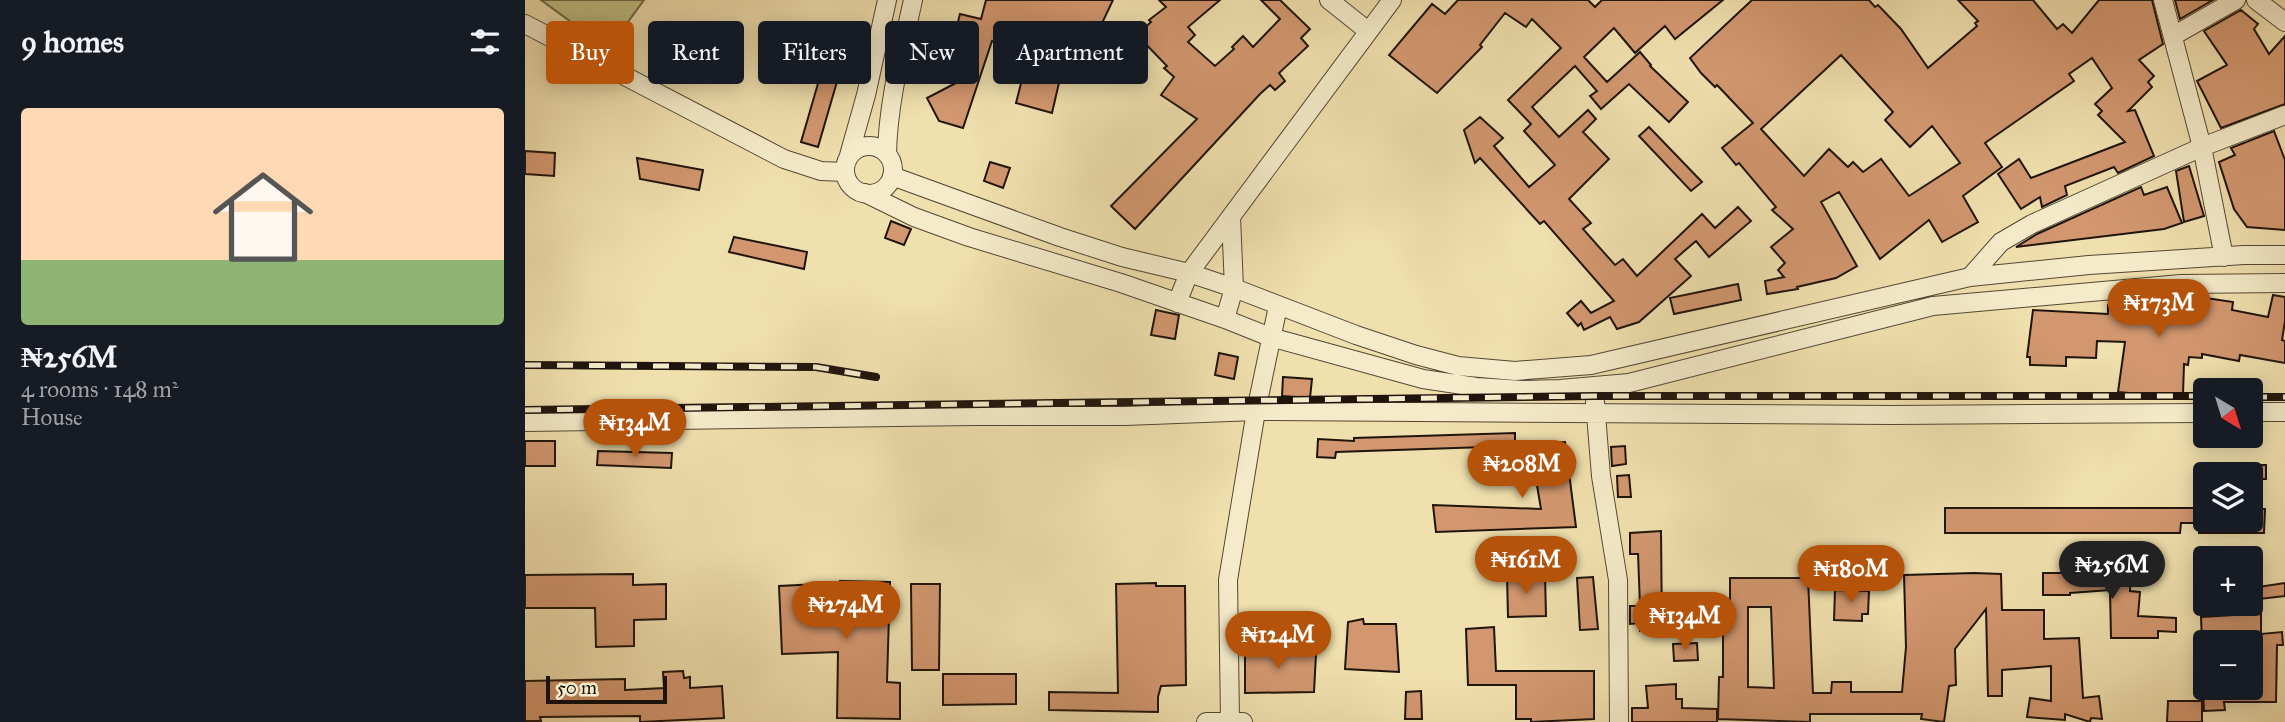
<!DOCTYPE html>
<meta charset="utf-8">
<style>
body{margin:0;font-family:"IM FELL Great Primer",serif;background:#242831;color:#f1f3f6;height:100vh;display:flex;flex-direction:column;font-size:26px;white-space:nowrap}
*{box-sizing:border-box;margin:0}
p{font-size:23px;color:#9ea1a6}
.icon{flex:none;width:38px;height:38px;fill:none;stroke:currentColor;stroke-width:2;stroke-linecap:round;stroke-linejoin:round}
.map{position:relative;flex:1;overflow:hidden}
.drawer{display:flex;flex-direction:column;background:#171b24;width:525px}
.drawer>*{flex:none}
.guide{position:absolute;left:21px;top:21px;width:665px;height:63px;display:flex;gap:14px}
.needle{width:46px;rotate:142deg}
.controls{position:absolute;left:1668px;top:378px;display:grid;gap:14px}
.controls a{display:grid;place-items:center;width:70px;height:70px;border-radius:7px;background:#171b24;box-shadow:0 4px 18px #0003;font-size:35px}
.scale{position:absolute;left:21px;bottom:18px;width:121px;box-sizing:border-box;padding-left:7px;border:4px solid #1f140c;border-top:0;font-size:19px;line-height:24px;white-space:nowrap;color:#1f140c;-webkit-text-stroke:5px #f5ebca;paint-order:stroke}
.price{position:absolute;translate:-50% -60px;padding:0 16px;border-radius:24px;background:#b45309;color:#fff;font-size:23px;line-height:46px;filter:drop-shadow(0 2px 4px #0008)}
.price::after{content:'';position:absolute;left:50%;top:42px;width:21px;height:16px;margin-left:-10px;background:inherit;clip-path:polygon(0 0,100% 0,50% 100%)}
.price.current{background:#222;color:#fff}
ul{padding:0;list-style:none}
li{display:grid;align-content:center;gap:14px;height:371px;padding:0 21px}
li+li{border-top:2px solid #363941}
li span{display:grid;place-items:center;height:217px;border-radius:7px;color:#555}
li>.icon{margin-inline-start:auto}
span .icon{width:126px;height:126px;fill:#fffc;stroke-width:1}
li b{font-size:30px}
h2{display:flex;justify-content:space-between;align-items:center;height:84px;padding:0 21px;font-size:30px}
.tag{padding:0 24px;border-radius:7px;background:#171b24;box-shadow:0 4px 18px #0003;font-size:24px;line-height:63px}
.tag.current{background:#b45309;color:#fff}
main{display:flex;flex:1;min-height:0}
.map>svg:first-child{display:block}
.green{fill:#c1c085;stroke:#706a48;stroke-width:2}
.building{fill:#d2976f;stroke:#1f140c;stroke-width:2;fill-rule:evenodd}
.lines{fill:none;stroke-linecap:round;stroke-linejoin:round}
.minor-casing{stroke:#534734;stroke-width:20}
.minor{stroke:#f5ebca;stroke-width:18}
.rail-casing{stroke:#1f140c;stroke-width:8}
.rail{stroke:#f5ebca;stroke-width:5;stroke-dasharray:16;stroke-linecap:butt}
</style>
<main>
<section class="drawer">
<h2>9 homes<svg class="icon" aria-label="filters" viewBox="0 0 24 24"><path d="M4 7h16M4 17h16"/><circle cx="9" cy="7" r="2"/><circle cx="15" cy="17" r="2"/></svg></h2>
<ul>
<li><span style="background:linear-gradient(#ffd9b3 70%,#8fb573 0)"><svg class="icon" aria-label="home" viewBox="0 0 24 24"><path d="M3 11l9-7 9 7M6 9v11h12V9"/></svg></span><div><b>₦256M</b><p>4 rooms · 148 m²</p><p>House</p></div></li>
</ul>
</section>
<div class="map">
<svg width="1760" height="722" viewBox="0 0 1760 722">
<rect width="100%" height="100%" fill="#f0e0ae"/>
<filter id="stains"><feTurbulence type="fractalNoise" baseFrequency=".00286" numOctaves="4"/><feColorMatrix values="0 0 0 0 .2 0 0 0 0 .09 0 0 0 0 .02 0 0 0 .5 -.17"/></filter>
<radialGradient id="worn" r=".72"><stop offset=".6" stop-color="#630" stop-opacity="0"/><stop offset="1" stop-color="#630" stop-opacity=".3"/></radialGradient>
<!-- green -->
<path class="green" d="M16,0H119L83,49Z"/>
<!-- building -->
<path class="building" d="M461,0H588L570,38L548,29L546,31L527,113L491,103L504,52L467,41L438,128L414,121L402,98L431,83L414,78L426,49L435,14L456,19Z
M634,0H695L663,27L670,35L663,42L690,66L709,49L707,47L718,36L728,47L755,19L736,0H755L785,29L776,38L783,46L754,73L760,81L750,90L745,85L735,94L610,229L586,206L672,119L636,95L649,77L639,68L642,66L612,35L626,22L624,20L641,7Z
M933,0H1063L1070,7L1077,0H1198L1150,39L1140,26L1110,53L1089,28L1059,57L1082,82L1115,52L1126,65L1125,66L1163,102L1144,122L1104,84L1076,109L1065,96L1072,91L1050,66L1007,107L1034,137L1063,110L1071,119L1058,132L1084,159L1044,199L1066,223L1058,229L1090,265L1098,259L1112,276L1177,214L1190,228L1213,207L1226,221L1184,257L1171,241L1150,259L1166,276L1114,322L1092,329L1085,317L1059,330L1056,323L1053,326L1042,313L1056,301L1066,313L1089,301L1019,221L1015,224L955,158L950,163L939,130L955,117L978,138L969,146L1004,187L1030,165L999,131L1006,124L983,100L1036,48L1007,19L1001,27L980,13L955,45L957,47L912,93L864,55L907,4L920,14Z
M1227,0H1344L1350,7L1353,5L1376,29L1403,68L1452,26L1450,23L1453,21L1433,0H1508L1532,29L1538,24L1547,33L1574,0H1627L1638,44L1614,60L1629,76L1623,82L1627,87L1603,111L1610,110L1629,156L1593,173L1589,167L1540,186L1542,195L1517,207L1515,197L1496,209L1473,174L1494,159L1506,178L1600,142L1573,115L1577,111L1570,104L1587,88L1567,58L1544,74L1549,81L1460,143L1477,167L1438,196L1453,222L1417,242L1404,220L1355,259L1314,192L1296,202L1332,266L1311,278L1272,287L1273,289L1242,294L1240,281L1259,277L1253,270L1260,263L1246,247L1268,229L1247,210L1251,207L1214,163L1211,165L1197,148L1228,123L1192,85L1190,87L1176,73L1165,58ZM1316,55L1368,112L1360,120L1385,147L1407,126L1435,163L1384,196L1356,159L1338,172L1328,162L1323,167L1304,149L1279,176L1236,129Z
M1650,0H1688L1655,19Z
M1716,10L1733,24L1729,29L1744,54L1760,36V104L1696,128L1672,81L1702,65L1679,31Z
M308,32L325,37L293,147L276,142Z
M1124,127L1177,182L1166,191L1114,136Z
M1749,131L1760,160V230L1722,227L1709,209L1694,162L1710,155L1706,148Z
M0,151L30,153L29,176L0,174Z
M112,158L178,170L174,190L115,179Z
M465,162L485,168L478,188L459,181Z
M1664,166L1679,216L1659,222L1651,171Z
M1616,187L1619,195L1642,187L1657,223L1639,229L1491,247L1512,234Z
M366,221L386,229L379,245L360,238Z
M209,237L282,252L279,269L204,252Z
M1213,284L1216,300L1149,314L1145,298Z
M1748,295L1760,297V321L1757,340L1760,341V363L1715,355L1714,361L1677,354V358L1664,357L1663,365L1659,364L1658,395H1626L1593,392L1600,342L1572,341L1571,358L1541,357V366L1505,365V357H1502L1508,310L1583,314V305L1621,307L1622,302L1633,303L1634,300L1673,305L1674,297L1708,302L1707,310L1743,317Z
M631,310L654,315L650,339L626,335Z
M694,353L713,357L709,379L690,375Z
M758,377L787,379L785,398L757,396Z
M990,433V446L811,452L810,458L792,457L793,439L829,441V438Z
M0,441H30V466H0Z
M1040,442L1051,527L911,532L908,505L1016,509L1005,444Z
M1100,446L1101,464L1087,466L1086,447Z
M73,451L147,453L146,468L72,465Z
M1726,465H1741V479H1726Z
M1104,475L1106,497H1093L1092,476Z
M1420,508H1680V520H1726V509H1740L1739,533H1674V523H1656L1655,533H1420Z
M1136,531L1137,631H1115V623L1105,624V606H1115L1113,554H1105V533Z
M1578,568H1606L1605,591L1615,592L1613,616L1651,618V632L1633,631V638H1586L1585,590L1545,593V595H1518V573H1545V575L1578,574Z
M1449,573L1476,574L1477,610H1519V639L1554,638L1558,698L1574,696L1577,719L1566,718L1565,722L1540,714V720L1502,717L1505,698L1526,701V666L1477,670V696H1463L1461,609L1430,649L1431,685L1424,686L1419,722L1396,719L1397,714H1285V722L1193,719L1194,677H1198V621H1205V578H1283L1288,693H1306L1307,682H1326V692H1377L1381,647L1379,575ZM1223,607H1246L1249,688L1223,687Z
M108,574V585L141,584V619L109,620V646L71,647L70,608H0V575Z
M1020,574L1021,616L983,617L982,575Z
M1068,577L1073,629L1055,630L1052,578Z
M315,581L365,582L362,682L375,683V719L312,718L313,652L257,654L254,586L315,583Z
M631,583V586H660L661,685L636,686L633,697V712L524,710V692L593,693L591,584Z
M1760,583V596L1726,600V588Z
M386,584H415L414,670H387Z
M1310,590L1344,591L1343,614H1337V621L1309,620Z
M1709,604H1736V634L1757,632L1758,645H1752L1751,702H1699L1700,710L1679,711L1678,688H1726V642H1677L1676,617L1709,615Z
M838,619L839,624H871L874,672L820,669L823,622Z
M969,627L971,671H1069V719L1006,722V719H991V685H943L941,629Z
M1172,643L1173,660L1149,661L1148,644Z
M759,645L761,654H791L789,692L720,693V648Z
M158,671L159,678L165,677V688L197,686L199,718L115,722V716L15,717L16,721H0V681L100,679V690L139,688L138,672Z
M418,674H491V704L418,705Z
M1151,684V699H1157V708L1192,709V722H1107V708H1123L1121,686Z
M896,691L897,719H880L881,692Z
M1643,701H1677V722H1642Z"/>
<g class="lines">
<!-- minor casing -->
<g class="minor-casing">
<path id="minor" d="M804,0L843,31
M1638,0L1677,147L1699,257
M1731,0L1760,22
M0,24L259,159L296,171L320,172
M1648,36L1711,0
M320 170a24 24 0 1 1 48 0a24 24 0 1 1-48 0Z
M362,154C363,101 377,51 388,0
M323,159L341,95L362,0
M367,176L535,237L597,257L664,273L709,288L831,335L891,355L933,366L990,371L1066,365L1445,277L1564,265L1719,255H1760
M340,193L389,217L444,237L596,283L700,319L745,337L898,379L951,387L998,390L1035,389L1104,383L1408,306L1656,284L1760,283
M1445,277L1476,242L1507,224L1677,147L1760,115
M652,303L664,273L867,0
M700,319L709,288L706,217
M1070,402L1076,476L1093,580L1094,722
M1726,412H1760
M0,422L450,416H600L731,411L1367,415L1680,413
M705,721L703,580L731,411L753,306
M681,722H718"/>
</g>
<!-- minor -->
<use href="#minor" class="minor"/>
<!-- rail casing -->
<g class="rail-casing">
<path id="rail" d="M0,365L291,367L351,377
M1726,397H1760
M0,410L1069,396H1680"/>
</g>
<!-- rail -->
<use href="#rail" class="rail"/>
</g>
<rect width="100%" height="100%" filter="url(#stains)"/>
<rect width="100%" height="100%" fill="url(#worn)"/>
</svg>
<div class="controls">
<a><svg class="needle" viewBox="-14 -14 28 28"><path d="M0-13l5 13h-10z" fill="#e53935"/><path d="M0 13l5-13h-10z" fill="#9ea1a6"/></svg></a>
<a><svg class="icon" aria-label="layers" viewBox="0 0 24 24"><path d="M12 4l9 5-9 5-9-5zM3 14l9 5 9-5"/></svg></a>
<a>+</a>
<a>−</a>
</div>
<div class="scale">50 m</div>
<b class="price" style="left:1634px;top:339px">₦173M</b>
<b class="price" style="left:110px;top:459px">₦134M</b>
<b class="price" style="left:997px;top:500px">₦208M</b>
<b class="price" style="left:1001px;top:596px">₦161M</b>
<b class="price current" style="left:1587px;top:601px">₦256M</b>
<b class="price" style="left:1326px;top:605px">₦180M</b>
<b class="price" style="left:321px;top:641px">₦274M</b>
<b class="price" style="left:1160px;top:652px">₦134M</b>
<b class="price" style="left:753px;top:671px">₦124M</b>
<div class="guide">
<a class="tag current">Buy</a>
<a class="tag">Rent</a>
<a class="tag">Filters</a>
<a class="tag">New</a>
<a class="tag">Apartment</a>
</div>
</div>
</main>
